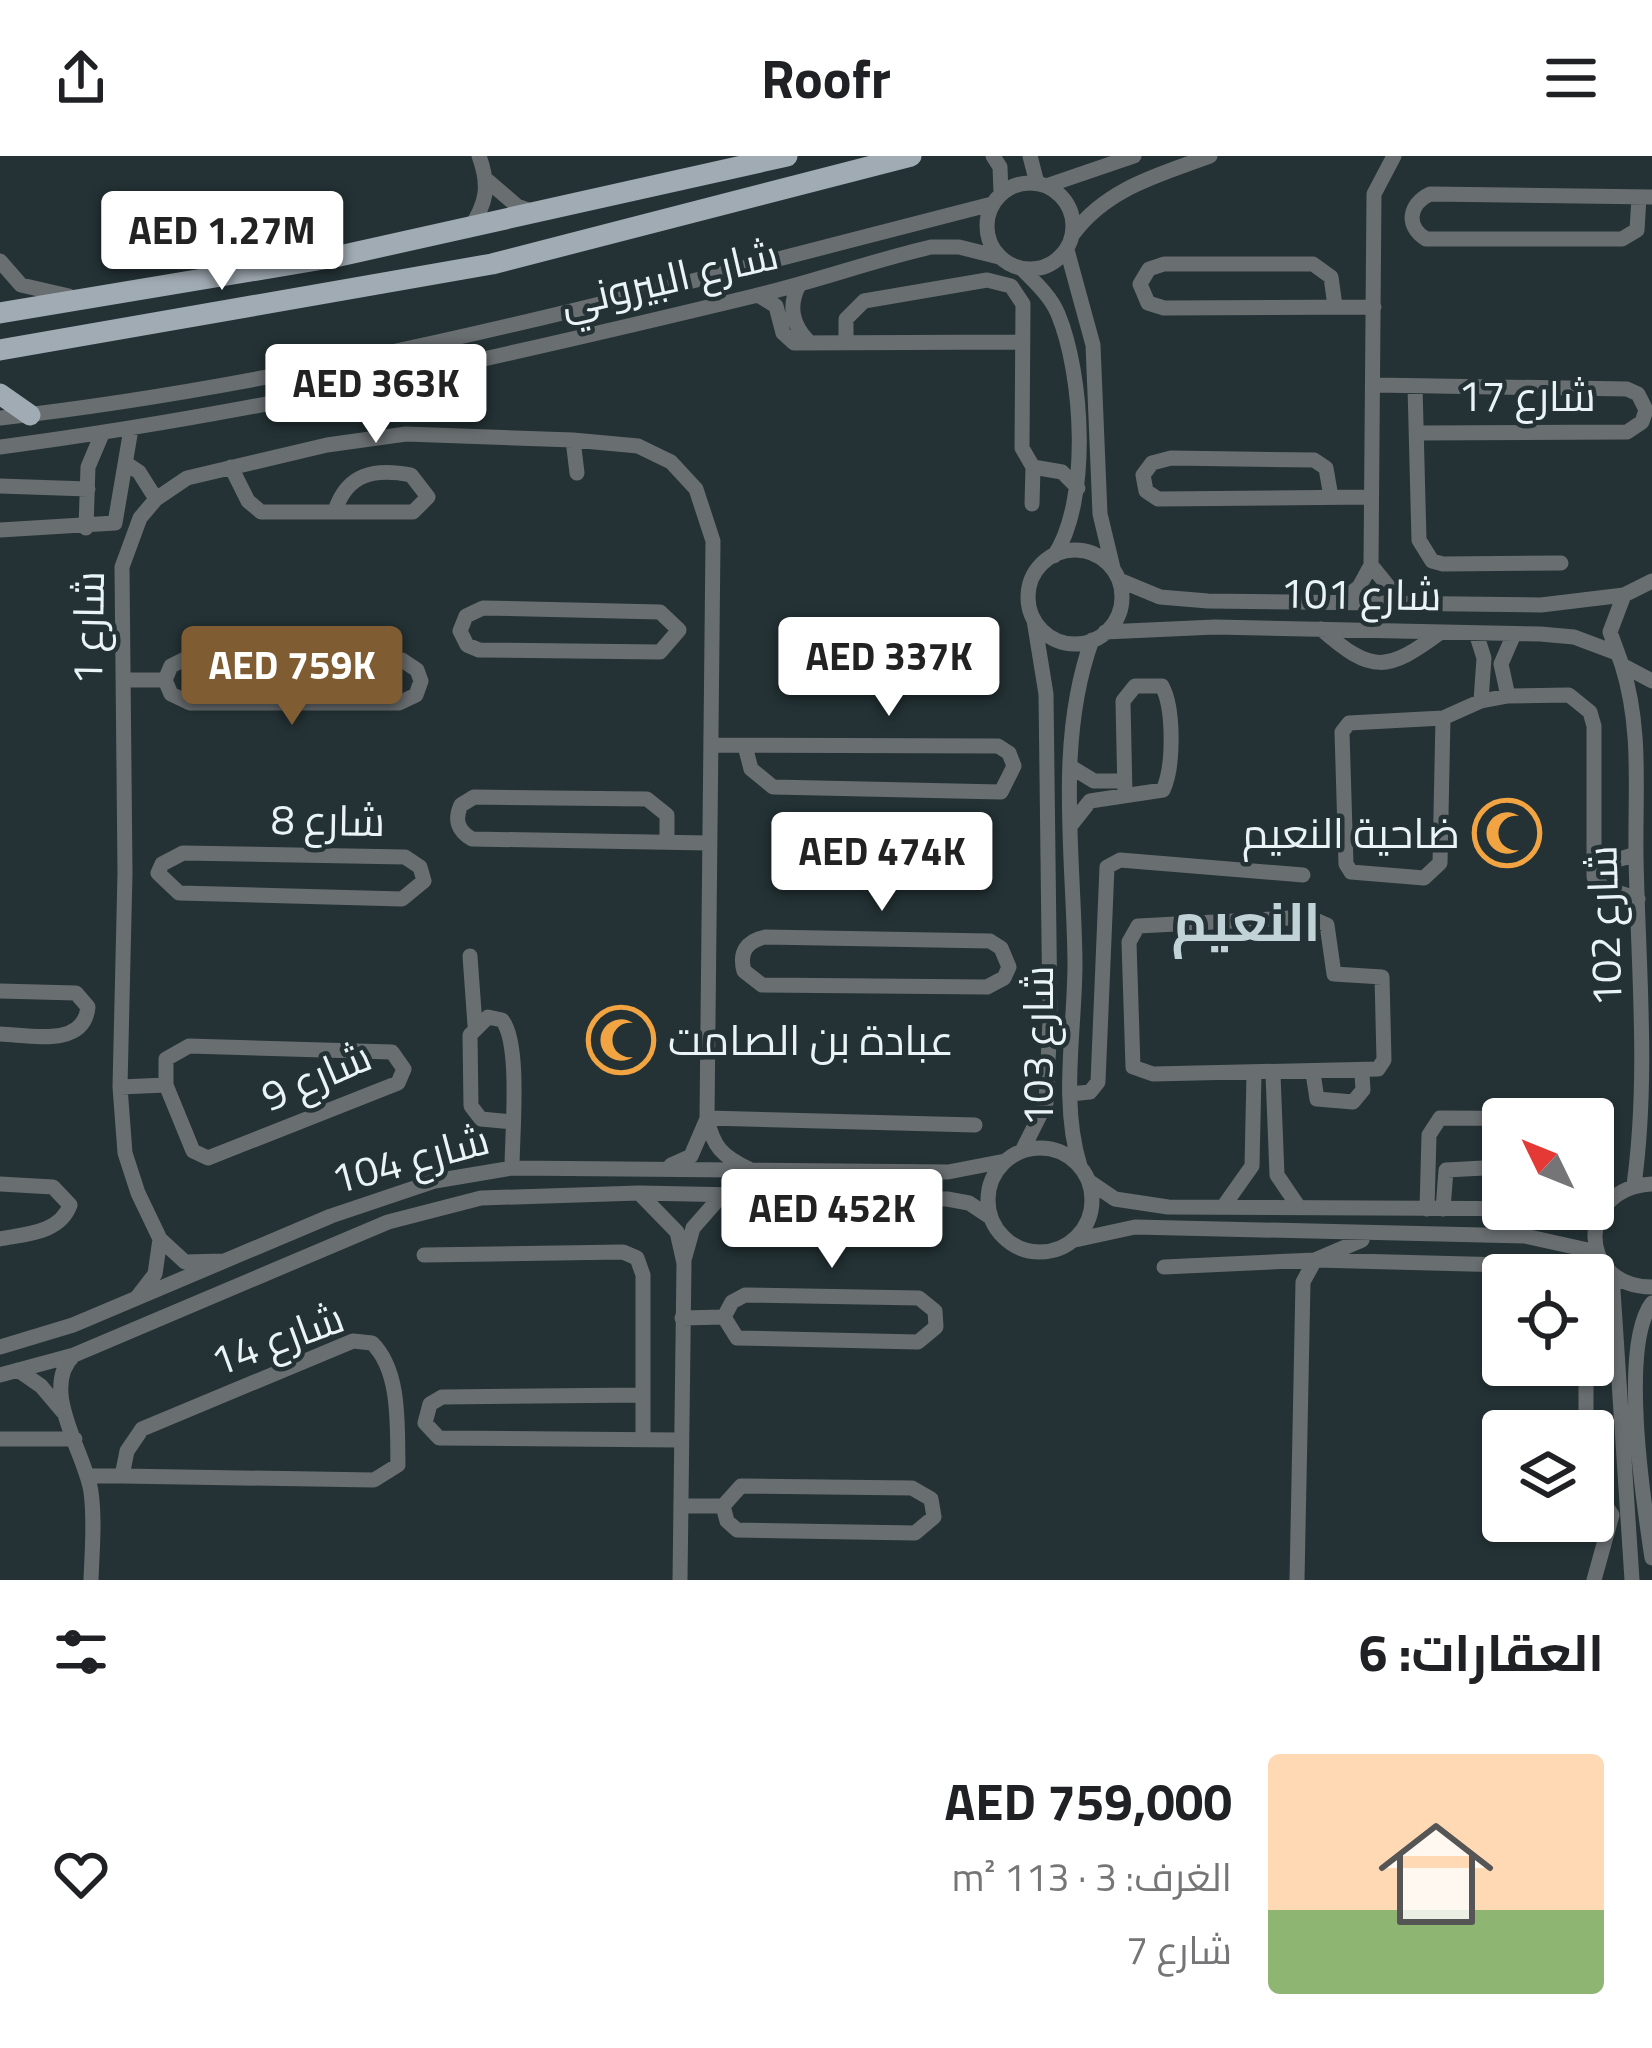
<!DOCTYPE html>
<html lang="ar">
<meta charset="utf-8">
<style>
body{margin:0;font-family:"Titillium Web",Cairo,sans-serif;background:#f2f2f2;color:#202124;direction:rtl;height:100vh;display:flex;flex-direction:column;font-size:45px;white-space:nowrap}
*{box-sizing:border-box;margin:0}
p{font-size:39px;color:#757577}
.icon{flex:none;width:66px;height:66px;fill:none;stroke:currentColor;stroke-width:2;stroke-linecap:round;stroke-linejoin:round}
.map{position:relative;height:1424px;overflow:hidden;direction:ltr}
.drawer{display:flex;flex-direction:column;background:#fff;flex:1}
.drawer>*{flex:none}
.needle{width:78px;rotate:313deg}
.buttons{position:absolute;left:1482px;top:942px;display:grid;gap:24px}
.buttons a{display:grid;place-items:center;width:132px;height:132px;border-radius:12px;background:#fff;box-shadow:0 3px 9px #0004;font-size:60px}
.price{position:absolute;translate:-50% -102px;padding:0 27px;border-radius:12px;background:#fff;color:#222;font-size:39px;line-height:78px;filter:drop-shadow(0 3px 6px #0008)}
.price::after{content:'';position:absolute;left:50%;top:72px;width:36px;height:27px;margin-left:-18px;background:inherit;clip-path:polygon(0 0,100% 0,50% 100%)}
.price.active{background:#7f5c32;color:#fff}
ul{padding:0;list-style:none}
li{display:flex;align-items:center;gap:36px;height:300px;padding:0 48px}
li+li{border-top:3px solid #e0e0e0}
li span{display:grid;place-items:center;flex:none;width:336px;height:240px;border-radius:12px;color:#555}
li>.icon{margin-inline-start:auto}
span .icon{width:144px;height:144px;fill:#fffc;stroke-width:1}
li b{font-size:51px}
h2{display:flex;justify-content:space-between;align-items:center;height:144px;padding:0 48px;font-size:51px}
header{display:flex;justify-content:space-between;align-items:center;height:156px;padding:0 48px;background:#fff;font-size:54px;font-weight:700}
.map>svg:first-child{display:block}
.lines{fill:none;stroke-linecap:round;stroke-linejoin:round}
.minor{stroke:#696e71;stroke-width:15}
.major{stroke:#a1abb3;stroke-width:21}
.labels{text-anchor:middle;stroke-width:9;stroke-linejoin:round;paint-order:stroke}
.street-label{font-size:42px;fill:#eaf3f5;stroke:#243235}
.poi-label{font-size:42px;fill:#eaf3f5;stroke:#243235;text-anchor:end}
.district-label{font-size:54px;font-weight:bold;fill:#c1d3d6;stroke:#243235}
</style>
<header><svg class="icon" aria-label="menu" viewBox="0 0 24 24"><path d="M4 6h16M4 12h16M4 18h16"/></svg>Roofr<svg class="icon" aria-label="share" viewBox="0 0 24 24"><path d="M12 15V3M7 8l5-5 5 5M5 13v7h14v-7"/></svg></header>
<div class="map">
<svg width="1652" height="1424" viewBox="0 0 1652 1424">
<rect width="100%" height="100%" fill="#243235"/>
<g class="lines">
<!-- minor -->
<path class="minor" d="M993,0L1000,11L1001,37
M1030,0L1037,27
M488,25L517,50L534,56
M987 70a43 43 0 1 1 86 0a43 43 0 1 1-86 0Z
M1046,30L1134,0
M1639,41L1637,74L1622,83H1426C1405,70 1409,48 1430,38L1652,41
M469,74C487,47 490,30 479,0
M1073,78C1107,32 1159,19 1210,0
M1067,94L1093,189L1100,358L1113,412
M0,105L21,129L69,140
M1023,114C1036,127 1051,141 1058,158C1083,218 1091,345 1054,400
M799,129C788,150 792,168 808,185
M758,139L776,150L783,177L794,187L1022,186
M1335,150L1331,121L1313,108H1164L1149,113L1140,128L1148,147L1164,152L1374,151
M846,183V163L864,145L987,124L1011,130L1023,148L1022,292L1033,311L1032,348
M1375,229L1627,233L1638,238L1646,254L1642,266L1627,276L1417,277
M1415,230L1419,384L1432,405L1443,408L1561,407
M0,262C330,225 671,130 992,48
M573,284L577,317
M0,291C254,258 505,200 754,140C814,126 871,105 931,91H959L999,101
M127,308L139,316L156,343
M231,311L248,345L261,356H413L428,341L411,319C375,312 347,317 335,355
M1033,311L1062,316L1078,332
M0,330L88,333
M1331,341L1326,312L1314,304L1171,302L1152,307L1143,319L1146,335L1158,343L1371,341
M86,372L88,311L102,278
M0,374L115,367L131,273
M1028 441a47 47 0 1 1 94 0a47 47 0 1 1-94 0Z
M1371,409L1401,446
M1119,424L1160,441L1208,445L1541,449L1624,439
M1652,425L1624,439L1610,476L1622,509L1652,525
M1339,446L1359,431L1371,409L1374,38L1394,0
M483,452L660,456L679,474L660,496L479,494L467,489L460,475L466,460Z
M1321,473C1372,518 1387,516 1441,476
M1105,476L1215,471L1540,478L1574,481L1614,496
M1476,477L1484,502L1481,545
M191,500L402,504L417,514L421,525L416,539L399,547H190L171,538L165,524L171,510Z
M1622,509C1642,573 1635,634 1636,700C1638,811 1649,919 1634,1029
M123,524H165
M1508,540L1501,508L1514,478
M1443,562L1440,707L1424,722L1351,716L1346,708L1342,576L1349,567L1443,562L1481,545L1508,540L1569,539L1590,556L1594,570V721L1604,732L1638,743
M714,589L998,590L1009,597L1014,610L1001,636L773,631L751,613L745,590
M1071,611L1094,625H1124
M1071,669L1090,645L1163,634C1174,611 1174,552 1162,530H1135L1123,545L1125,639
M667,685V659L647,643L474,641L461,649C454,664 458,675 472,683L708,687
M1594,694L1614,705L1636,698
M183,697L405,701L420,711L424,725L402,743L179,737L158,717L162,708Z
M1309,761L1327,769L1334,818L1382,821L1384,904L1378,913L1153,918L1133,911L1129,786L1138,770Z
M765,781L990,785L1001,792L1009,811L1004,822L987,831L762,829L744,815C739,797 746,785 765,781Z
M470,800L475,869
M0,835L76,837L88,851C84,892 31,879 0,878
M189,890L392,896L404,913L398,927L208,1002L193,995L166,929V903Z
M1313,917L1317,943L1353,946L1363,934L1362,917
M1273,918L1277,1019L1298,1050
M120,931L166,929
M1070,938L1090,936L1098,926L1107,711L1120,704L1303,719
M707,962L975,969
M1593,970L1600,981L1593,1000
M988 1044a52 52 0 1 1 104 0a52 52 0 1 1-104 0Z
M1022,995L1046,947L1050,865L1046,538L1034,464
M671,1009L691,1000L706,965
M1080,1010C1060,946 1075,873 1075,807C1074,700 1055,586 1092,484
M512,1012C512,979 521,887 502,864L488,861L470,879L471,950L481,963L512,966
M1090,1026L1115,1043L1168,1051L1566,1053
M0,1028L53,1031L70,1049C60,1077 26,1078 0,1083
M1652,1028C1575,1032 1577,1131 1652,1131
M639,1037L677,1076L684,1107L680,1424
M1223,1051L1252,1010L1254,918
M1427,1053L1429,979L1440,962L1584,963
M1443,1053L1446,1014L1503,1011
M1075,1084L1135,1071L1525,1080L1597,1096
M424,1099L623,1096L637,1102L643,1119V1283
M684,1104L693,1072L722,1039
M224,1105L185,1106L160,1083L138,1037L125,997L120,931L125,717L122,411L140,362L156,343L187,322L327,289L406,278L573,284L638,290L671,306L696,333L713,385L707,962C713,991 722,1000 749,1013
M1164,1111L1315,1104L1546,1110L1570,1119
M1612,1119L1632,1424
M745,1139L919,1142L935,1155L936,1171L918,1186L737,1182L724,1161L732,1146Z
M138,1140L155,1118L160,1083
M1652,1147C1619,1190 1644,1349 1652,1402
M682,1162L724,1161
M0,1191L73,1169L331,1060L435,1025L512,1012L948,1016L1005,1005
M74,1199C38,1233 86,1298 91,1336C95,1365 92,1395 91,1424
M18,1214L41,1230L63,1256
M0,1219L74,1199L388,1066L481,1042L639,1037L947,1043L969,1047L990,1061
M643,1239L442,1241L430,1248L425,1267L439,1282L678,1284
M1586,1275V1209
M0,1283H75
M88,1320H122L374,1324L398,1309C397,1271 401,1215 372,1187L353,1185L142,1273L127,1295L122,1320
M741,1330L912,1332L931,1343L934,1361L915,1377L737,1374L727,1365L723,1350Z
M1593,1330L1612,1359
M681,1350H723
M1297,1424L1303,1126L1315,1104L1362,1084
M1594,1424L1612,1359"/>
<!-- major -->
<path class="major" d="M0,157L335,101L787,0
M0,194L492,108L911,0
M0,238L30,259"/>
</g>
<!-- icons -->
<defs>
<g id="mosque-ring" transform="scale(3.45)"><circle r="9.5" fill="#243235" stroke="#f3a442" stroke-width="1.5"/><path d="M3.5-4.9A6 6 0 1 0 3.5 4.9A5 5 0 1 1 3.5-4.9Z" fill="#f3a442"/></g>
</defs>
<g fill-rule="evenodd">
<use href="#mosque-ring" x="1507" y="677"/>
<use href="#mosque-ring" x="621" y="884"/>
</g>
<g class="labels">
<!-- street labels -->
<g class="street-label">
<text transform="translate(669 122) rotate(-13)" y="15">شارع البيروني</text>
<text x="1527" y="255">شارع 17</text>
<text transform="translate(1361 438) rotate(1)" y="15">شارع 101</text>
<text transform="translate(88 472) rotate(-89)" y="15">شارع 1</text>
<text transform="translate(328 664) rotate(1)" y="15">شارع 8</text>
<text transform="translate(1604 770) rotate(-92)" y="15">شارع 102</text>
<text transform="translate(1038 890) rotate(-90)" y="15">شارع 103</text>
<text transform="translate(316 920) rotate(-23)" y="15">شارع 9</text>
<text transform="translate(410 1003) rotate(-15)" y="15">شارع 104</text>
<text transform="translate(277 1183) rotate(-20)" y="15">شارع 14</text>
</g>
<!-- poi labels -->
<g class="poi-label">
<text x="1460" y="692">ضاحية النعيم</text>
<text x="668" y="899" text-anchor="start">عبادة بن الصامت</text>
</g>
<!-- district labels -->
<g class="district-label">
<text x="1246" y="785">النعيم</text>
</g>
</g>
</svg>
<div class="buttons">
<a><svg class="needle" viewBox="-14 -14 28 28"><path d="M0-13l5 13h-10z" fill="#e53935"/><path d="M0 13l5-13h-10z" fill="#757577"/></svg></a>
<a><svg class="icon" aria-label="locate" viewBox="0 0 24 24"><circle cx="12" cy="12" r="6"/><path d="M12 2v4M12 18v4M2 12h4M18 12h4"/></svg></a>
<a><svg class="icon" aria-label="layers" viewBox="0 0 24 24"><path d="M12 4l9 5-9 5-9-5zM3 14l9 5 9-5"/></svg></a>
</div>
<b class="price" style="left:222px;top:137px">AED 1.27M</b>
<b class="price" style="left:376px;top:290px">AED 363K</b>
<b class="price" style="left:889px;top:563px">AED 337K</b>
<b class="price active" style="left:292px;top:572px">AED 759K</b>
<b class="price" style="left:882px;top:758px">AED 474K</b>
<b class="price" style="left:832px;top:1115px">AED 452K</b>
</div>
<section class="drawer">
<h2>العقارات: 6<svg class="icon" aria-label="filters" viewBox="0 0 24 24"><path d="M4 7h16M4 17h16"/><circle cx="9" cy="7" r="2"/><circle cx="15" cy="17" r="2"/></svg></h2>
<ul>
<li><span style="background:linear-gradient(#ffd9b3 65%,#8fb573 0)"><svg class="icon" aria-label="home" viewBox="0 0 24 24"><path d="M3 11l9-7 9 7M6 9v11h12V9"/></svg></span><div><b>AED 759,000</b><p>الغرف: 3 · 113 m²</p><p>شارع 7</p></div><svg class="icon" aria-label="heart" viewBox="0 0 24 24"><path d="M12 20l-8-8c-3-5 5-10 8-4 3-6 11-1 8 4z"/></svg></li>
</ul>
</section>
